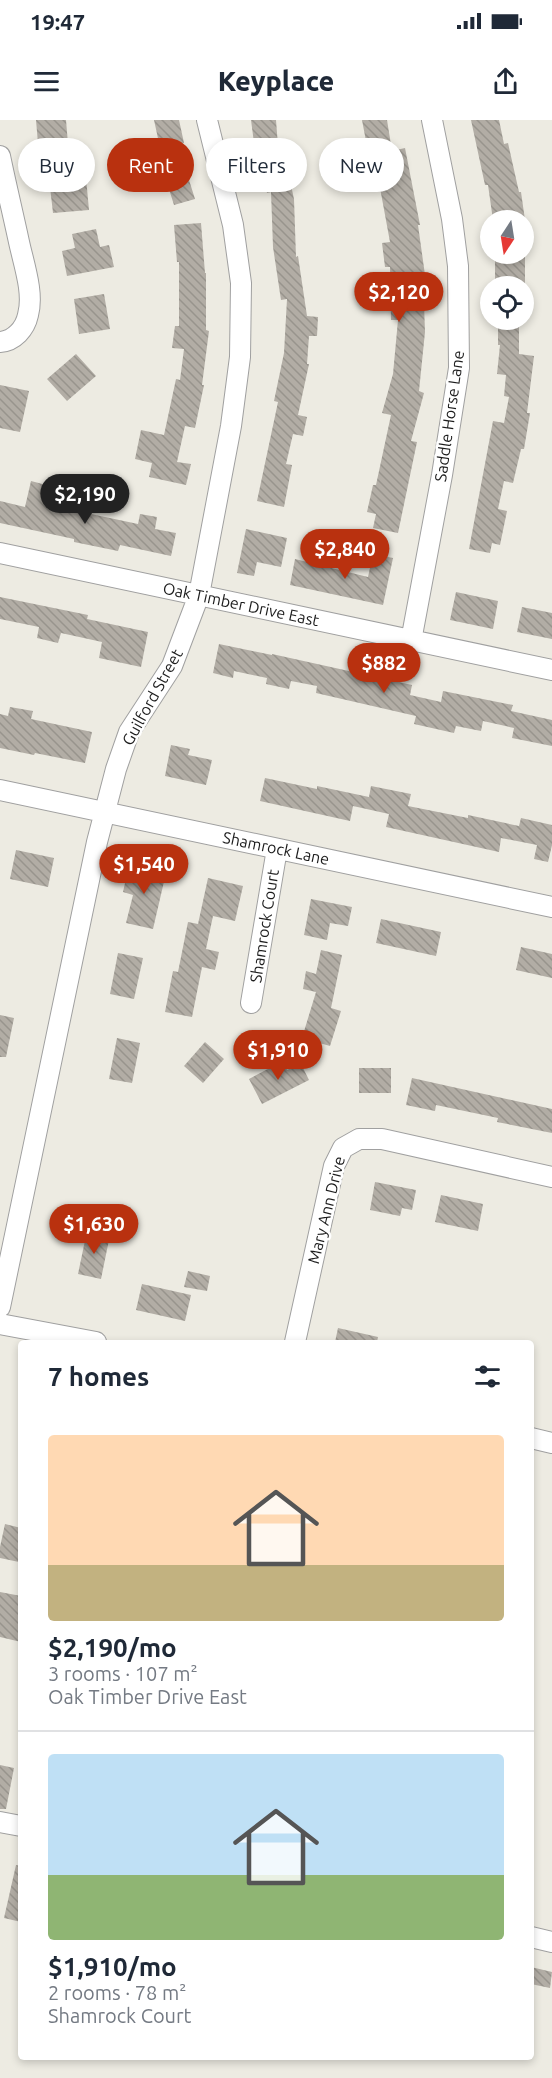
<!DOCTYPE html>
<meta charset="utf-8">
<style>
body{margin:0;font-family:Ubuntu,sans-serif;background:#f6f6f7;color:#1f2937;height:100vh;display:flex;flex-direction:column;font-size:22px;white-space:nowrap}
*{box-sizing:border-box;margin:0}
p{font-size:20px;color:#747a83}
.icon{flex:none;width:33px;height:33px;fill:none;stroke:currentColor;stroke-width:2;stroke-linecap:round;stroke-linejoin:round}
.map{position:relative;flex:1;overflow:hidden}
.sheet{position:absolute;left:18px;top:1220px;width:516px;height:720px;display:flex;flex-direction:column;background:#fff;border-radius:6px;box-shadow:0 3px 9px #0003}
.sheet>*{flex:none}
.top-card{position:absolute;left:18px;top:18px;width:516px;height:54px;display:flex;gap:12px}
.needle{width:39px;rotate:192deg}
.tools{position:absolute;left:480px;top:90px;display:grid;gap:12px}
.tools a{display:grid;place-items:center;width:54px;height:54px;border-radius:50%;background:#fff;box-shadow:0 3px 9px #0003;font-size:30px}
.price{position:absolute;translate:-50% -51px;padding:0 14px;border-radius:21px;background:#b9310f;color:#fff;font-size:20px;line-height:39px;filter:drop-shadow(0 2px 3px #0008)}
.price::after{content:'';position:absolute;left:50%;top:36px;width:18px;height:14px;margin-left:-9px;background:inherit;clip-path:polygon(0 0,100% 0,50% 100%)}
.price.on{background:#222;color:#fff}
ul{padding:0;list-style:none}
li{display:grid;align-content:center;gap:12px;height:318px;padding:0 30px}
li+li{border-top:2px solid #e0e1e3}
li span{display:grid;place-items:center;height:186px;border-radius:6px;color:#555}
li>.icon{margin-inline-start:auto}
span .icon{width:108px;height:108px;fill:#fffc;stroke-width:1}
li b{font-size:26px}
h2{display:flex;justify-content:space-between;align-items:center;height:72px;padding:0 30px;font-size:26px}
.tag{padding:0 21px;border-radius:27px;background:#fff;box-shadow:0 3px 9px #0003;font-size:21px;line-height:54px}
.tag.on{background:#b9310f;color:#fff}
.status{display:flex;justify-content:space-between;align-items:center;height:42px;padding:0 30px;background:#fff;direction:ltr}
.status svg{height:16px;fill:currentColor}
header{display:flex;justify-content:space-between;align-items:center;height:78px;padding:0 30px;background:#fff;font-size:27px;font-weight:800}
.map>svg:first-child{display:block}
.building{fill:url(#building-back-hatch)}
.lines{fill:none;stroke-linecap:round;stroke-linejoin:round}
.minor-casing{stroke:#a0a0a0;stroke-width:22}
.minor{stroke:#fff;stroke-width:20}
.labels{text-anchor:middle;stroke-width:5;stroke-linejoin:round;paint-order:stroke}
.street-label{font-size:16px;fill:#1c1c1c;stroke:#fff}
</style>
<div class="status"><b>19:47</b><svg viewBox="0 0 49 12"><path d="M0 12V9h3v3zM5 12V6h3v6zM10 12V3h3v9zM15 12V0h3v12zM26 1h20v11H26zM47 4h2v5h-2z"/></svg></div>
<header><svg class="icon" aria-label="menu" viewBox="0 0 24 24"><path d="M4 6h16M4 12h16M4 18h16"/></svg>Keyplace<svg class="icon" aria-label="share" viewBox="0 0 24 24"><path d="M12 15V3M7 8l5-5 5 5M5 13v7h14v-7"/></svg></header>
<div class="map">
<svg width="552" height="1958" viewBox="0 0 552 1958">
<defs>
<pattern id="building-back-hatch" width="6" height="6" patternUnits="userSpaceOnUse" patternTransform="scale(1.5)"><rect width="6" height="6" fill="#b2ada5"/><path d="M-1 5l2 2M0 0l6 6M5-1l2 2" fill="none" stroke="#98948d"/></pattern>
</defs>
<rect width="100%" height="100%" fill="#edebe2"/>
<!-- building -->
<path class="building" d="M36,0H66L70,48L85,47L89,90L53,93L50,67L58,66L56,33L39,35Z
M154,0H179L184,23L178,25L195,79L174,85L162,47L164,46Z
M251,0H276L278,26L288,24L295,54L289,56L294,79L296,137L298,136L307,196L318,197L317,216H309L307,244H309L298,295L307,297L303,316L293,314L286,344L292,345L284,387L257,381L278,282L274,281L284,233L287,179L281,180L273,127L271,72L267,73L256,23H254Z
M362,0H387L392,31L405,28L420,105H418L425,155H423L425,212L419,271L424,273L411,321L417,322L398,413L373,408L376,394L367,392L373,365H376L391,295L382,293L393,254L398,200H391L390,147H385L382,123L390,122L378,57L373,58Z
M471,0H499L504,24L508,23L519,72H521L525,100H493L488,65H485Z
M201,103L205,153H206V210L209,211L202,265H204L195,308L185,306L177,342L191,344L186,365L149,357L152,343L135,339L141,310L164,315L176,259L180,260L184,229L172,228L175,206H179V142H177L174,105Z
M96,109L100,127L109,125L114,147L67,156L62,131L75,128L72,114Z
M495,134H525V166H495Z
M104,174L110,209L79,214L74,179Z
M498,200H519V234L534,236L527,293H530L524,329H521L513,363L504,361L498,389L507,391L500,425L492,423L490,433L469,429L493,301L504,303L509,277L504,276L506,255L497,254L500,225H498Z
M76,234L96,256L67,281L47,259Z
M0,265L29,271L20,312L0,308Z
M31,361L50,366L48,378L59,381L58,387L138,404L140,394L157,397L155,409L176,413L171,436L120,425L118,431L74,422V419L0,403V381L25,387Z
M246,409L287,418L281,447L257,442L254,456L237,453Z
M373,434L393,438L383,485L290,465L295,439L368,457Z
M456,472L498,481L493,509L450,500Z
M0,477L88,495L87,499L148,512L141,547L99,538L102,522L61,513L58,523L37,518L39,507L0,499Z
M522,487L552,493V519L517,512Z
M219,524L272,535V534L412,565L410,575L441,582L443,571L513,585L511,591L552,600V626L512,618L514,608L483,601L481,611L456,606L454,613L414,604L416,596L316,573L317,566L291,561L289,569L266,564L267,558L234,551L233,558L213,553Z
M10,587L33,591L31,599L92,612L85,643L35,633L34,635L0,628V594L8,596Z
M171,625L190,629L188,635L212,640L206,665L165,656Z
M265,658L317,669V666L369,677L371,666L411,674L408,686L468,698V695L519,706L521,698L552,705V725L548,742L534,739L537,725L501,718L499,732L386,707L389,694L353,686L350,701L260,681Z
M16,730L54,738L48,767L10,759Z
M129,745L166,753L153,809L126,803L133,775L123,772Z
M208,758L243,766L235,801L213,796L206,829L219,832L215,850L202,847L192,897L165,892L173,851L178,852L188,802L198,804Z
M311,779L352,787L348,806L330,803L327,820L304,815Z
M381,799L441,812L436,836L376,823Z
M521,827L552,834V858L516,850Z
M321,830L342,835L331,888L341,891L330,926L302,918L316,872L303,869L306,851L316,854Z
M118,833L143,838L134,879L110,874Z
M0,895L14,898L6,937H0Z
M117,918L140,923L132,963L109,959Z
M205,922L224,939L203,963L184,946Z
M283,941L287,950L301,944L309,960L262,984L249,959Z
M359,948H391V973H359Z
M412,958L552,989V1013L497,1002L498,998L436,985L435,991L406,985Z
M375,1062L416,1070L412,1090L402,1088L400,1096L370,1090Z
M441,1075L483,1084L478,1111L435,1102Z
M87,1111L110,1115L101,1159L78,1154Z
M188,1151L210,1156L207,1171L184,1167Z
M142,1164L191,1175L185,1201L136,1190Z
M338,1208L378,1217L377,1222H335Z
M5,1404L21,1408L19,1442L0,1438V1427Z
M0,1472L21,1476V1522L0,1517Z
M0,1645L14,1648L6,1689H0Z
M16,1745L21,1746V1802L4,1798Z
M531,1847L552,1852L550,1868L531,1864Z"/>
<g class="lines">
<!-- minor casing -->
<g class="minor-casing">
<path id="minor" d="M0,36C6,65 13,94 19,122C24,145 34,173 28,195C25,209 14,221 0,222
M0,433L552,550
M411,521L442,355L459,248L458,146L452,99L432,0
M0,670L552,787
M251,883L277,729
M0,1187L97,722L116,649L129,612L172,546L199,475L231,306L240,237L241,163L233,105L207,0
M0,1204L96,1222
M295,1222L334,1046L343,1028L359,1019H382L552,1057
M531,1318L552,1323
M0,1702L21,1706
M531,1817L552,1822"/>
</g>
<!-- minor -->
<use href="#minor" class="minor"/>
</g>
<g class="labels">
<!-- street labels -->
<g class="street-label">
<text transform="translate(449 296) rotate(-82)" y="6">Saddle Horse Lane</text>
<text transform="translate(241 484) rotate(12)" y="6">Oak Timber Drive East</text>
<text transform="translate(152 577) rotate(-61)" y="6">Guilford Street</text>
<text transform="translate(276 728) rotate(12)" y="6">Shamrock Lane</text>
<text transform="translate(264 806) rotate(-81)" y="6">Shamrock Court</text>
<text transform="translate(326 1090) rotate(-76)" y="6">Mary Ann Drive</text>
</g>
</g>
</svg>
<div class="tools">
<a><svg class="needle" viewBox="-14 -14 28 28"><path d="M0-13l5 13h-10z" fill="#e53935"/><path d="M0 13l5-13h-10z" fill="#747a83"/></svg></a>
<a><svg class="icon" aria-label="locate" viewBox="0 0 24 24"><circle cx="12" cy="12" r="6"/><path d="M12 2v4M12 18v4M2 12h4M18 12h4"/></svg></a>
</div>
<b class="price" style="left:399px;top:203px">$2,120</b>
<b class="price on" style="left:85px;top:405px">$2,190</b>
<b class="price" style="left:345px;top:460px">$2,840</b>
<b class="price" style="left:384px;top:574px">$882</b>
<b class="price" style="left:144px;top:775px">$1,540</b>
<b class="price" style="left:278px;top:961px">$1,910</b>
<b class="price" style="left:94px;top:1135px">$1,630</b>
<div class="top-card">
<a class="tag">Buy</a>
<a class="tag on">Rent</a>
<a class="tag">Filters</a>
<a class="tag">New</a>
</div>
<section class="sheet">
<h2>7 homes<svg class="icon" aria-label="filters" viewBox="0 0 24 24"><path d="M4 7h16M4 17h16"/><circle cx="9" cy="7" r="2"/><circle cx="15" cy="17" r="2"/></svg></h2>
<ul>
<li><span style="background:linear-gradient(#ffd9b3 70%,#c2b280 0)"><svg class="icon" aria-label="home" viewBox="0 0 24 24"><path d="M3 11l9-7 9 7M6 9v11h12V9"/></svg></span><div><b>$2,190/mo</b><p>3 rooms · 107 m²</p><p>Oak Timber Drive East</p></div></li>
<li><span style="background:linear-gradient(#bfe0f5 65%,#8fb573 0)"><svg class="icon" aria-label="home" viewBox="0 0 24 24"><path d="M3 11l9-7 9 7M6 9v11h12V9"/></svg></span><div><b>$1,910/mo</b><p>2 rooms · 78 m²</p><p>Shamrock Court</p></div></li>
</ul>
</section>
</div>
